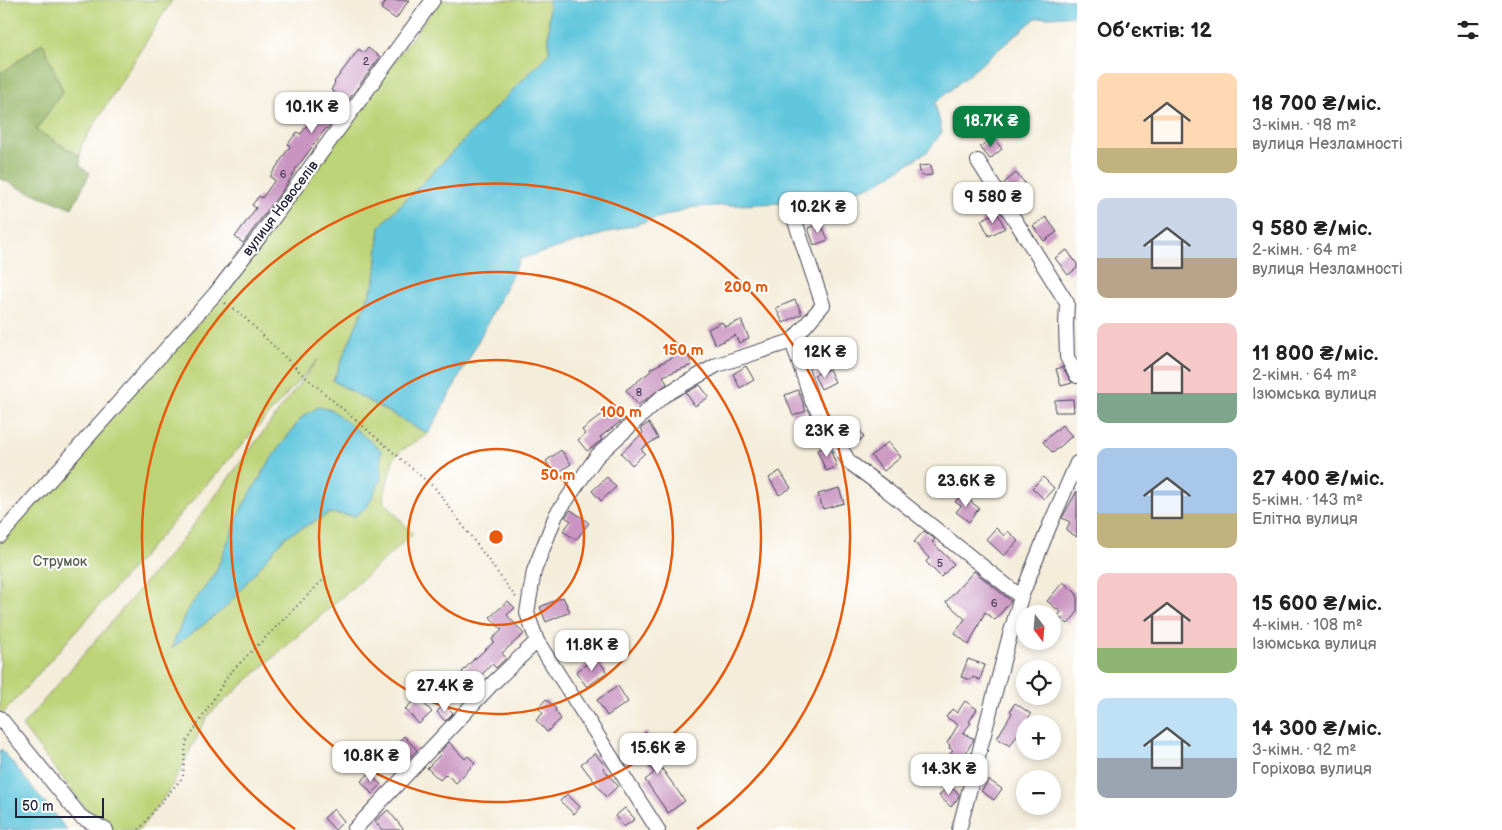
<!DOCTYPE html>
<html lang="uk">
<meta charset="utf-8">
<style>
body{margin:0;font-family:"Balsamiq Sans",sans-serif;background:#f2f2f2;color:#222;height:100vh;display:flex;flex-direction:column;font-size:19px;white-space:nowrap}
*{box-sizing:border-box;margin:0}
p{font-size:16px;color:#767676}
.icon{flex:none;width:28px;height:28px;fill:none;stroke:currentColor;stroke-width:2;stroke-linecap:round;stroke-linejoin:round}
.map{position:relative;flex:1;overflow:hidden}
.side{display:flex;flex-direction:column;background:#fff;width:425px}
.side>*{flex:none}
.needle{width:32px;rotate:164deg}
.controls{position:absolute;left:1016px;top:605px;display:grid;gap:10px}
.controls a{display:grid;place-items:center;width:45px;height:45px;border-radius:50%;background:#fff;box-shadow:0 2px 8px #0003;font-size:25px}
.scale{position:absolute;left:15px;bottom:12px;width:89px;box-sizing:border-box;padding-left:5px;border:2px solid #22223b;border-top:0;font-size:14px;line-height:18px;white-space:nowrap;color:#22223b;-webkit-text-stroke:4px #fff;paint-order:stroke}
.price{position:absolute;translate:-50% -42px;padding:0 11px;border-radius:10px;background:#fff;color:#222;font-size:16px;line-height:32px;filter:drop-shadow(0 1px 2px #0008)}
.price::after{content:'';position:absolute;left:50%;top:30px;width:15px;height:11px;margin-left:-8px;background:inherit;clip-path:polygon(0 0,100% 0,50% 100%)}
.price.on{background:#0b8043;color:#fff}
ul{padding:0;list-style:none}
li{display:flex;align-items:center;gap:15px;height:125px;padding:0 20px}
li span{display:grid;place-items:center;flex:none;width:140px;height:100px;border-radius:10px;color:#555}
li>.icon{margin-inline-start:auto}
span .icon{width:60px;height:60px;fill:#fffc;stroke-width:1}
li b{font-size:21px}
h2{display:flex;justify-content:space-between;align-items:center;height:60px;padding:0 20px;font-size:21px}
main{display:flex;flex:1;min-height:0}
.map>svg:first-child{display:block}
.green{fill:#bdd377;stroke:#707a59;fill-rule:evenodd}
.forest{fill:#96b568;stroke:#5c6c52}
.water{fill:#60c6dd;stroke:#41748c}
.building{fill:#c994c1}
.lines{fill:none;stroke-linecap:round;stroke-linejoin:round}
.minor-casing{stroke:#424053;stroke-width:16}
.path{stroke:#424053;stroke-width:2;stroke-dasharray:1 4;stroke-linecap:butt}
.minor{stroke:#fff;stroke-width:14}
.ring{fill:none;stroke:#e8590c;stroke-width:2.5}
.labels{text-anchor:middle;stroke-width:4;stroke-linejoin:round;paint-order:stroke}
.number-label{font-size:11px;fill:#4c3e5c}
.street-label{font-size:14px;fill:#22223b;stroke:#fff}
.park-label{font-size:14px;fill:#586050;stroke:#fff}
.centre{fill:#e8590c;stroke:#fff;stroke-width:2.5}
.ring-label{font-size:15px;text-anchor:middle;font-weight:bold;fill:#e8590c;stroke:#fff;stroke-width:4;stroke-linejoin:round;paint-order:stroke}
</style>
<main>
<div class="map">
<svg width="1077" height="830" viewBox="0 0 1077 830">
<rect width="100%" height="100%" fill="#fff"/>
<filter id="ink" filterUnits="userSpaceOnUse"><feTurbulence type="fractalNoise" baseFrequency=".02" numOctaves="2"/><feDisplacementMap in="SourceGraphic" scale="10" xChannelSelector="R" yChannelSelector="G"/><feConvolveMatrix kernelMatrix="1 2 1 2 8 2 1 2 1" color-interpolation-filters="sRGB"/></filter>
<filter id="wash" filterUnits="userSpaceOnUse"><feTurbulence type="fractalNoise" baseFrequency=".0096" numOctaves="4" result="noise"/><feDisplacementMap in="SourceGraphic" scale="20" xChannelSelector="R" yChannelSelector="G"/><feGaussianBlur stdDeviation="1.12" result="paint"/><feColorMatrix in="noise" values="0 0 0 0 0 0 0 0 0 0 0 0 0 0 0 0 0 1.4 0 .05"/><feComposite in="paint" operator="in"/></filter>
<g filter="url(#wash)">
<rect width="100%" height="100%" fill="#f4edda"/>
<!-- green -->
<path class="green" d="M0,0H172L81,146L80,156L36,130L63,91L42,43L0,74Z
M440,0H549V53L380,226L375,281L333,381L428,434L402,450L393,459L383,500L413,534L208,715L171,788L139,830H110L94,819L22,726L186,535L318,359L0,717V538L220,300L240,269ZM381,479L355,516L330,513L285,537L225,608L172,648L187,610L214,576Z"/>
<!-- forest -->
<path class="forest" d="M43,43L63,91L36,130L80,156V166L90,173L72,208L19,188L0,178V74Z"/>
<!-- water -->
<path class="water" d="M549,0H1077V15L1036,18L935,103L942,132L928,151L876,184L825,201L694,207L520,259L470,357L428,434L333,381L375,281L380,226L549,53Z
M318,407L332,410L381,450V479L368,506L355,516L330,513L285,537L225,608L171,649L187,610L214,576L242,507L273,456L302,417Z
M1,749L67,830H0V750Z"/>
<g id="blocks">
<!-- building -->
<path class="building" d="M387,0H409L396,19L381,9Z
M368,48L380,57L327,129L326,128L295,170H296L282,191L243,243L235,237L256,208L252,205L259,196L262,198L275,180L270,177L290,146L288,144L297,132L301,134L312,118L310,117L317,106L322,110L334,92L331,90L335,83L334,82L359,49L364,53Z
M993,137L1002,149L990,159L980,147Z
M931,165L932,175L921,176L919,166Z
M1016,173L1025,183L1012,193L1004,183Z
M997,212L1005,228L989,236L981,220Z
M1046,217L1057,232L1044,241L1033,226Z
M821,223L828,240L814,245L808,228Z
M1067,250L1077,264V268L1068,275L1055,258Z
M795,300L802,314L783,323L776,308Z
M741,320L749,338L739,343L735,335L716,345L708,329L722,322L725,327Z
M686,350L692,365L663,376L667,384L638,405L626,390L651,371L650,369L673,357L672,356Z
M746,366L754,380L740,388L733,374Z
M1063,367L1072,383L1061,386L1056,369Z
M829,369L835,382L821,389L814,375Z
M700,385L709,397L695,406L686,393Z
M798,390L806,411L793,416L785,395Z
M1073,399L1074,412H1055V400Z
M613,406L623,420L600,437L602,440L587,451L578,440L585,434L582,430Z
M856,422L864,438L849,445L840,430Z
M649,423L658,438L641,449L645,453L632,465L621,453L643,433L641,428Z
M1062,425L1072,436L1053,453L1043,442Z
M888,442L901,457L884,471L871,456Z
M829,446L837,467L826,471L817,450Z
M561,450L571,464L555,475L546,461Z
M780,471L791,488L779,495L769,478Z
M607,477L616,487L601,501L592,491Z
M1043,477L1054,488L1044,499L1032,488Z
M839,488L844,503L823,509L818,494Z
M1077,491V537L1066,530L1070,522L1062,518Z
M961,494L979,508L969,522L956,512L961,506L955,502Z
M571,510L589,523L576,540L563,531L571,521L565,517Z
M996,528L1004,536L1008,531L1018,541L1004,556L986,539Z
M924,531L935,539L932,542L954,564L941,577L926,562L929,558L914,542Z
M974,571L1011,601L995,620L985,612L969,645L955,633L965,619L946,602Z
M1063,582L1077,594V613L1068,624L1058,616L1061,612L1047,601Z
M563,597L570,612L546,622L540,607Z
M508,601L515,608L507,615L524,634L502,653L506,658L496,668L492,664L474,683L462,672L475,658H476L494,642L492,639L502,630L490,617Z
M596,657L607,672L587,687L576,672Z
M968,659L985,665L980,680L973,677L971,680L961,677Z
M618,686L628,702L607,716L597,700Z
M418,697L432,712L419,724L405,709Z
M546,699L556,709L555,710L561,719L547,732L536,720L543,713L538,708Z
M965,701L977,709L969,722L971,723L963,733L974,739L961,761L963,762L951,776L940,766L953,750L949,748L950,745L947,743L958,725L946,717L952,709L957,713Z
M1015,703L1031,714L1010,746L997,738L1012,713L1010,711Z
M444,704L453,713L445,721L437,712Z
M646,732L662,755L655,759L685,801L668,813L645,780L654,773L632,742Z
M404,736L417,750L404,763L391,750Z
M449,742L465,759L468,756L475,763L456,783L446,774L440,780L427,768L440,755L439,753Z
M595,753L605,766L603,768L618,786L606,797L581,764Z
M370,773L381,785L372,794L361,781Z
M989,780L1002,789L994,800L981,791Z
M948,785L959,794L958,798L951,807L939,796Z
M567,794L580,807L574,814L560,801Z
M625,808L635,819L624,827L615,816Z
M334,809L344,821L335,830L324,818Z
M388,810L404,830H382L375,821Z"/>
</g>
</g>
<g filter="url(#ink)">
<use href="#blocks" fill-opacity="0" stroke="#424053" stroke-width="1"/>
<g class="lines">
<!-- minor casing -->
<g class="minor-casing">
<path id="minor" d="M978,161L1067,303L1066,325L1067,357L1077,376
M792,341L812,401L849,462L884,488L1021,597
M0,536L215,294L260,236L433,0
M0,718L81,817L106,830
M354,830L492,684L537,641
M658,830L537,641L527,613L534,571L556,515L597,456L663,396L717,365L792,341L823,305L794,218
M959,830L1008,642L1021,597L1049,527L1077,463"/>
</g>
<!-- path -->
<path class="path" d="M225,303L240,313L301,373L436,489L517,599
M139,830L156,808L183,777L186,743L229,674L326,577"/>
<!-- minor -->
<use href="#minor" class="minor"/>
</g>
</g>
<!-- distance rings -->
<g class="ring">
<circle cx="496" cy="537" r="88"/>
<circle cx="496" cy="537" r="177"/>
<circle cx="496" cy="537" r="265"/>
<path d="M295 829A354 354 0 1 1 697 829"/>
</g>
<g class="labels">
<!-- number labels -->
<g class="number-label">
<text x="366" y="65">2</text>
<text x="283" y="178">6</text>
<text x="639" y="396">8</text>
<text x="940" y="567">5</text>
<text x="994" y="607">6</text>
</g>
<!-- street labels -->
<g class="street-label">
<text transform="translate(280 208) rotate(-53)" y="5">вулиця Новоселів</text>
</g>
<!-- park labels -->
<g class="park-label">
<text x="60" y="566">Струмок</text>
</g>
</g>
<circle cx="496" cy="537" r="8" class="centre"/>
<g class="ring-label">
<text x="746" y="292">200 m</text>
<text x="683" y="355">150 m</text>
<text x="621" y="417">100 m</text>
<text x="558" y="480">50 m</text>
</g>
</svg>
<div class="controls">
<a><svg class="needle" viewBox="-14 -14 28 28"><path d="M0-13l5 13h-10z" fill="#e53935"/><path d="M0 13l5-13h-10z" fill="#767676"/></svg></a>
<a><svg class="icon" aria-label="locate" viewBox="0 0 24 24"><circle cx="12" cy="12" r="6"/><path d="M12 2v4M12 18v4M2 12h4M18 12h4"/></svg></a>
<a>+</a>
<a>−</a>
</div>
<div class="scale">50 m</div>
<b class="price" style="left:312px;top:134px">10.1K ₴</b>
<b class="price on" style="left:991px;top:148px">18.7K ₴</b>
<b class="price" style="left:993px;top:224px">9 580 ₴</b>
<b class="price" style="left:818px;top:234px">10.2K ₴</b>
<b class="price" style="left:825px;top:379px">12K ₴</b>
<b class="price" style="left:827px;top:458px">23K ₴</b>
<b class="price" style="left:966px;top:508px">23.6K ₴</b>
<b class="price" style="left:592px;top:672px">11.8K ₴</b>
<b class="price" style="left:445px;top:713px">27.4K ₴</b>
<b class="price" style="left:658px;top:775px">15.6K ₴</b>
<b class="price" style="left:371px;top:783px">10.8K ₴</b>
<b class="price" style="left:949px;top:796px">14.3K ₴</b>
</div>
<section class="side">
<h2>Об’єктів: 12<svg class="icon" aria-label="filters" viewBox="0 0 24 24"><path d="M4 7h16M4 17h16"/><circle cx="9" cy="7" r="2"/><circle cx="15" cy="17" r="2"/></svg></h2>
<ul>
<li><span style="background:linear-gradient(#ffd9b3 75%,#c2b280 0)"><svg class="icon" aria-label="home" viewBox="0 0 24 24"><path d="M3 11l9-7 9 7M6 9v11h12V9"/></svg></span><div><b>18 700 ₴/міс.</b><p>3-кімн. · 98 m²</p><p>вулиця Незламності</p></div></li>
<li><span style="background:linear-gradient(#c9d6e8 60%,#b9a48a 0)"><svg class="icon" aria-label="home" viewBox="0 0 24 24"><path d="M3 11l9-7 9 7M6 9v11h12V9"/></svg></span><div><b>9 580 ₴/міс.</b><p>2-кімн. · 64 m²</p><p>вулиця Незламності</p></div></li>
<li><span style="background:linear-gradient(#f6c9c9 70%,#7fa58c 0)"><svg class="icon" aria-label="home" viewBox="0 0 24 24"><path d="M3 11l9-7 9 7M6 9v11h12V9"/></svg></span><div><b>11 800 ₴/міс.</b><p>2-кімн. · 64 m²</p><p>Ізюмська вулиця</p></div></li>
<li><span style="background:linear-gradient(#a9c7e8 65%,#c2b280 0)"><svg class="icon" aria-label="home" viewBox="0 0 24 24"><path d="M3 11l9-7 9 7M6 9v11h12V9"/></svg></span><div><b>27 400 ₴/міс.</b><p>5-кімн. · 143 m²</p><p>Елітна вулиця</p></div></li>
<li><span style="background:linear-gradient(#f6c9c9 75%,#8fb573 0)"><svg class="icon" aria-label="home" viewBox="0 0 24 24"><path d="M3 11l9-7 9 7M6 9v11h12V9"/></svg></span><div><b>15 600 ₴/міс.</b><p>4-кімн. · 108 m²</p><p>Ізюмська вулиця</p></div></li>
<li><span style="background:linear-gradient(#bfe0f5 60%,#9aa5b1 0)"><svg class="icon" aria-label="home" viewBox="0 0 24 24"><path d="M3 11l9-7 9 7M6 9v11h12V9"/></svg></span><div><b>14 300 ₴/міс.</b><p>3-кімн. · 92 m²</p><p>Горіхова вулиця</p></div></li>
</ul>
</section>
</main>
